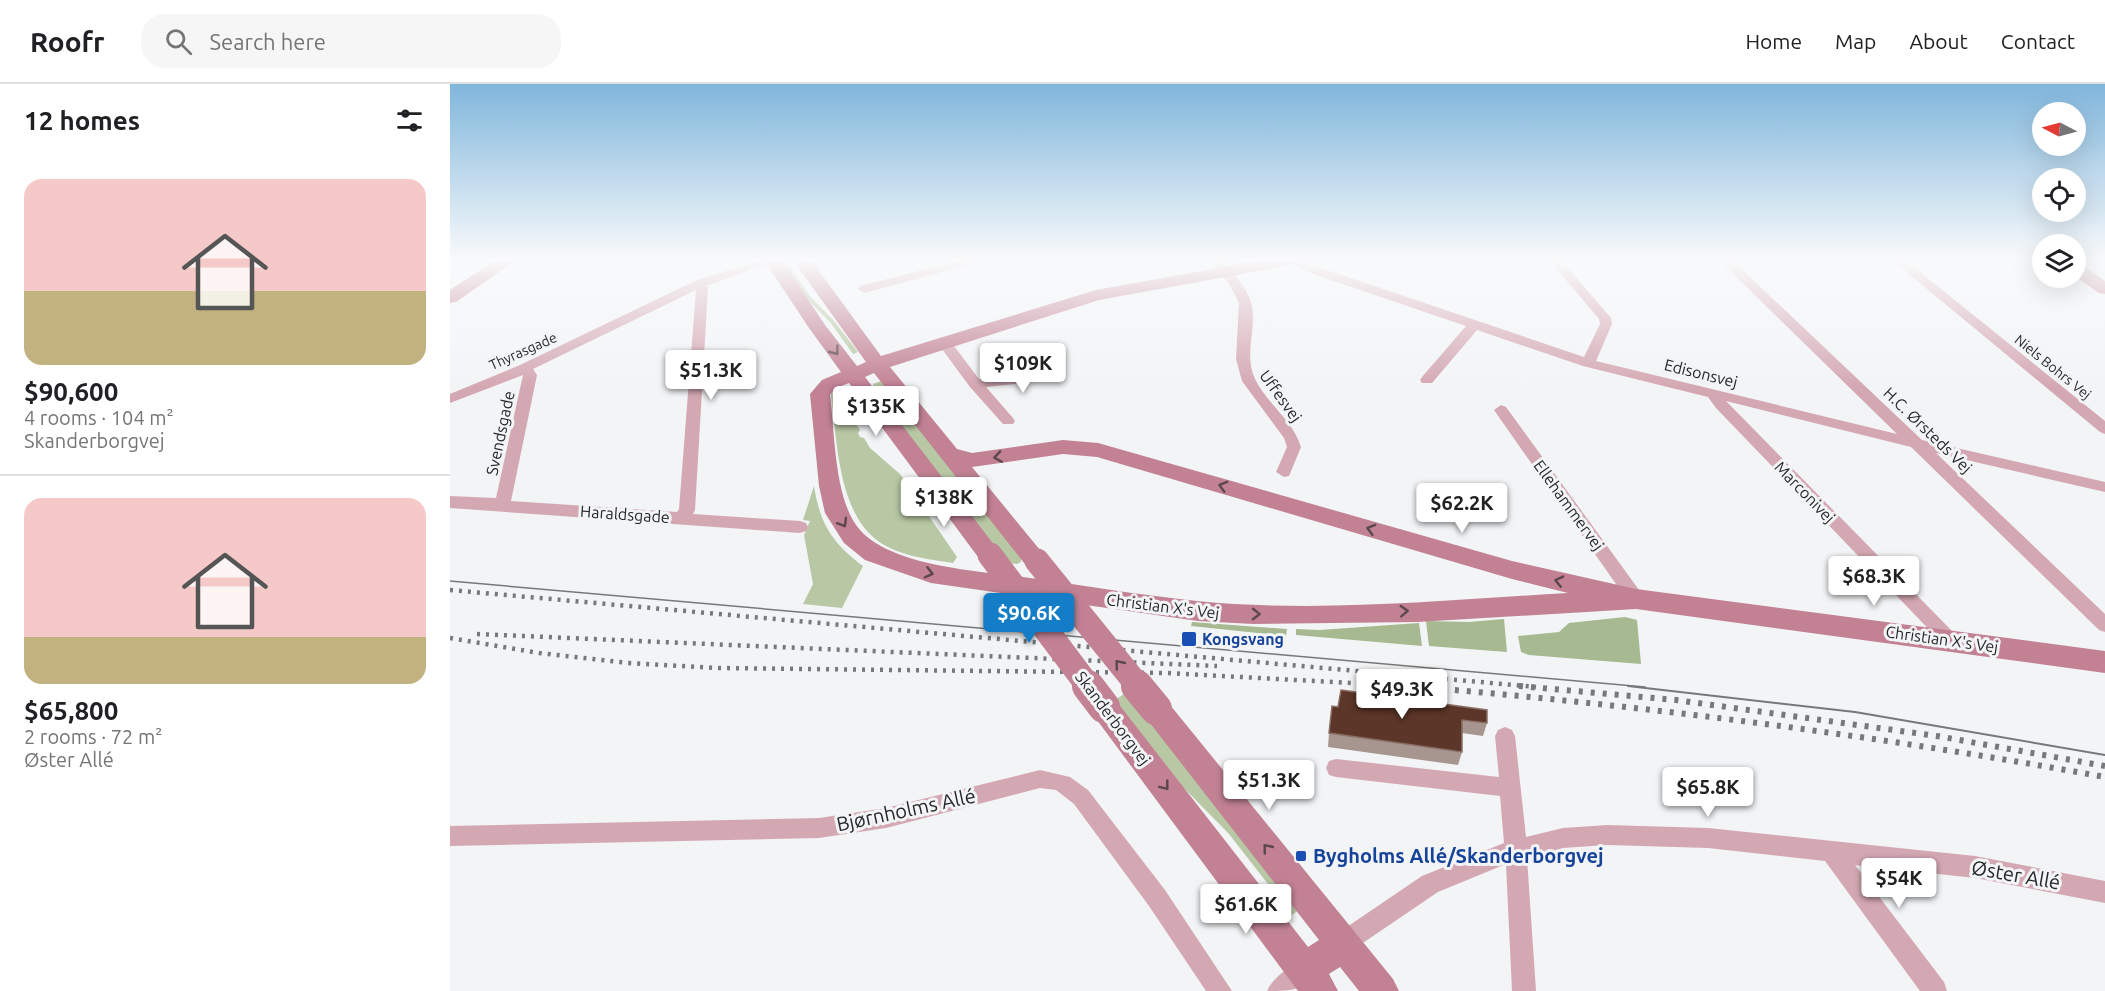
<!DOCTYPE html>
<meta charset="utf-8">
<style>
body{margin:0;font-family:Ubuntu,sans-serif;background:#f6f6f6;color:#202124;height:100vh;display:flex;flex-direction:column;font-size:22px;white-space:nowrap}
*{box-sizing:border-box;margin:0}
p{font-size:20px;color:#757577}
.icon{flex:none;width:33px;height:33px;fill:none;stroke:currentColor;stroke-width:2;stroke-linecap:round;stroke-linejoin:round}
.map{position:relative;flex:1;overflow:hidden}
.details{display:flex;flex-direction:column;background:#fff;width:450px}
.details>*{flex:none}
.needle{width:39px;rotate:276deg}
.buttons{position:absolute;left:1582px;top:18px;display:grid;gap:12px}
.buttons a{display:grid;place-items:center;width:54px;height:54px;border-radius:50%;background:#fff;box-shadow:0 6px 24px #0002;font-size:30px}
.price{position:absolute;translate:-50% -51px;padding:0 14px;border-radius:6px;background:#fff;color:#222;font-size:20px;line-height:39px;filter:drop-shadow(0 2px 3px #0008)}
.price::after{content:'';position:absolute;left:50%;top:36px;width:18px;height:14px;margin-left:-9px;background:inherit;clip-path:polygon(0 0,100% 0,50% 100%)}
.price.current{background:#137dc7;color:#fff}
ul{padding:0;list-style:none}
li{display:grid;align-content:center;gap:12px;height:318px;padding:0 24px}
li+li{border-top:2px solid #e0e0e0}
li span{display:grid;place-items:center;height:186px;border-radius:18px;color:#555}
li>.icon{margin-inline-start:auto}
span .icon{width:108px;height:108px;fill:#fffc;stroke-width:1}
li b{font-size:26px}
h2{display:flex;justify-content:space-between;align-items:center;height:72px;padding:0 24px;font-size:26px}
header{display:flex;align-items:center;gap:36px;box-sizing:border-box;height:84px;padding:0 30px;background:#fff;border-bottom:2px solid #e0e0e0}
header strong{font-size:28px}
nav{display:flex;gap:33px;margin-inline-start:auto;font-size:21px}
.search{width:420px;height:54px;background:#f6f6f6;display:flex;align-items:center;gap:15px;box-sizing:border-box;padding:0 21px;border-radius:24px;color:#757577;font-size:22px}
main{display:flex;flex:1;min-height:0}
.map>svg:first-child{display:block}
.green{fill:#b8c8a4}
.forest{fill:#a7b990}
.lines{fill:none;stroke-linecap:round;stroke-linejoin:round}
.street{fill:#d4a8b3;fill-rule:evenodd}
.secondary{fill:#c28294;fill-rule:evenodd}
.tram-far1{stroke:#77787a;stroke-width:1.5}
.tram{stroke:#77787a;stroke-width:2}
.rail-far1{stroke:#77787a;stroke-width:4.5;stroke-dasharray:3 6;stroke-linecap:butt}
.rail{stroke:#77787a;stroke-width:6;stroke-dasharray:4 8;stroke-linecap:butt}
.secondary-bridge-far1{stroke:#c28294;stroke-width:25}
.secondary-bridge{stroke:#c28294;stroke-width:32}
.wall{fill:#a7958f}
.building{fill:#5c3628;stroke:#896f66;stroke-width:1.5}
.oneway{stroke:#5d474e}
.transit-dot{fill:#1a4fb4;stroke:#f2f4f6;stroke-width:2}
.labels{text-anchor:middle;stroke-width:6;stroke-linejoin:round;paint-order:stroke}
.far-street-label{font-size:14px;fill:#262728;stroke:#f2f4f6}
.street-label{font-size:16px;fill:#262728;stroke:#f2f4f6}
.transit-label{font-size:16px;font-weight:bold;fill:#164399;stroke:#f2f4f6;text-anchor:start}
.near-street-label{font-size:20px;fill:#262728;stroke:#f2f4f6}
.near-transit-label{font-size:20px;font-weight:bold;fill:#164399;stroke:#f2f4f6;text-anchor:start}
</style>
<header>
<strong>Roofr</strong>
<div class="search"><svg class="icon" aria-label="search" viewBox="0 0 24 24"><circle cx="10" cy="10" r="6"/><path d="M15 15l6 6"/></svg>Search here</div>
<nav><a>Home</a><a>Map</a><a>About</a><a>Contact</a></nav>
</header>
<main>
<section class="details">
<h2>12 homes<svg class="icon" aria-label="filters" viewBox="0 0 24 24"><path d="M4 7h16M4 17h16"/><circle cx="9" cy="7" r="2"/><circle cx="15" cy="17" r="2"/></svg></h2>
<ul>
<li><span style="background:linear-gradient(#f6c9c9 60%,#c2b280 0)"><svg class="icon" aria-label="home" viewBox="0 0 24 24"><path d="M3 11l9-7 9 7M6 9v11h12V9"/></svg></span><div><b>$90,600</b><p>4 rooms · 104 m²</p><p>Skanderborgvej</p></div></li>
<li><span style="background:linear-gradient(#f6c9c9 75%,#c2b280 0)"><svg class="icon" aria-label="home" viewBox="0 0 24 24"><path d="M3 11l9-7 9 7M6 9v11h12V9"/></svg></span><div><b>$65,800</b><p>2 rooms · 72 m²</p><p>Øster Allé</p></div></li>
</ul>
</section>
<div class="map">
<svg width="1655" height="907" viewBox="0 0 1655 907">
<rect width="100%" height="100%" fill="#f2f4f6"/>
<!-- green -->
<path class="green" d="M340,182L359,211L384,237L408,268L403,270L380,238L356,214L336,183Z
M431,297L571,473V478L567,480L558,479L425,308L423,300Z
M383,308L410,346L408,349L410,353L414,354L420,364L450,390L507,473L503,479C478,475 449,472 428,457C388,428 387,356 381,311Z
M364,402C370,440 382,459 413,482L392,524L353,520L363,500L354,451L360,437L353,436Z
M677,608L849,826L842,831L779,750L733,703L665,616Z"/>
<!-- forest -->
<path class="forest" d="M1175,533L1187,536L1191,580L1079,571L1071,568L1068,552L1109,548L1119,539Z
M1054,535L1057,568L979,562L976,537L1019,538Z
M742,538L837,545L836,552L741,542Z
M969,539L972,562L846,551V545L869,546Z"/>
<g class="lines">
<!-- street -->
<path class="street" d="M311,176H329L256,202L258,204L245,426L243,430L350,437L356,439L358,443L356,447L350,449L0,424V412L46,414L73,291L0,319V310L70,281L245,197ZM246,206L229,425L227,428L61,417L87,291L83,285Z
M511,176H531L529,178L414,209L408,205L410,202Z
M761,176H773C782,189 796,202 801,218C808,244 793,270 805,295C817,320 843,336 851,363L839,392L834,393L826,388L837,363L834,354L792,297L786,275L789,219L781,203Z
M842,176H855L874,185L1134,273L1150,240L1149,235L1099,176H1111L1161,234L1162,240L1146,277L1447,350L1269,176H1282L1472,356L1655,398V408L1486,369L1655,530V548L1649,546L1461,363L1276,317L1505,550L1508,555L1505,560L1499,562L1493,560L1266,324L1258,313L1133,282L1027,246L982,299H972L970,296L972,293L1016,242L866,191L853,186Z
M1442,176H1455L1655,337V350L1650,348Z
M493,253L498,254L529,295L561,292L563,266L565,263H575L577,266L574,296L565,300L536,303L563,334L565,337L563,340H553L520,303L486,257Z
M1051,321L1056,323L1192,510L1195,515L1192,520L1186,522L1180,520L1044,326Z
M1055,643L1062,646L1065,652L1076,753L1113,744L1157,741L1258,744L1525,772L1655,797V819L1525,794L1405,781L1494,898L1497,907H1470L1375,777L1258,764L1157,761L1113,764L1077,774L1086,907H1062L1056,780L988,808L901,867L893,871L885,867L881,859L885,851L972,792L1054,759L1050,712L886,693L879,691L876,684L879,677L886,675L1049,693L1045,652L1048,646Z
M590,686L620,693L638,706L715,806L782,907H756L699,822L624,720L606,706L590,704L436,744L369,754L0,762V742L369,734L436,724Z
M855,875L863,879L867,887C858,907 838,907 817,907C823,893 841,881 855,875Z"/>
<!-- secondary -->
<path class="secondary" d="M46,176H66L6,218L0,219V206Z
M314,176H332L375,241L407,282L416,278L343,176H361L431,272L646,206L812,176H850L847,180L841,181L649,216L440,283L507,365L522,369L613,356L648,359L1062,477L1186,505L1655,567V589L1186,525L967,538L803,540L748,537L481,499L415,476L394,459L375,429L369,402L360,310L372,296L391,288L359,244ZM424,289L578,484L587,486L596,484L599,477L522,383L613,370L647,373L1062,495L1118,509C996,516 870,529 747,517C689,511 631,501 573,493C527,487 442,482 410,446C384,417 385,349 380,311L386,304L399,299L531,477L540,480L549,477L552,471L415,293Z
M1626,180L1632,181L1655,197V210L1649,209L1626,193Z
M654,611L664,614L858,863L869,856L696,634L692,625L696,616L706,613L716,616L943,895L949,907H909L890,883L879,890L888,907H848L644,632L640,623L644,614Z"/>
<!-- tram-far1 -->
<path class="tram-far1" d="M0,497L1195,603"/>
<!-- tram -->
<path class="tram" d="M1178,602L1405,628L1655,671"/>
<!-- rail-far1 -->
<path class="rail-far1" d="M0,506L1086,603
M27,550L767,582
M0,554L89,569L178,579L267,584L717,589L975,603"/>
<!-- rail -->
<path class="rail" d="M957,602C1191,621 1423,651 1655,693
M1069,602L1226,616L1487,652L1655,682"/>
<!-- secondary-bridge-far1 -->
<path class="secondary-bridge-far1" d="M540,471L639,603
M587,477L689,603"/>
<!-- secondary-bridge -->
<path class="secondary-bridge" d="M638,602L654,623
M687,602L706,625"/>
</g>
<!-- wall -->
<path class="wall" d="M891,606L1037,639L1033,652L1012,649V668L1008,681L878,663L879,649L888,623Z"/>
<!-- building -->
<path class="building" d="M891,606L1037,626V639L1012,636V668L879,649L882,622L888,623Z"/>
<!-- one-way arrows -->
<defs><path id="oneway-chevron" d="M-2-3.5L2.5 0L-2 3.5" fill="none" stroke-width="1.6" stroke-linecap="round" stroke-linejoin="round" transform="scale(1.5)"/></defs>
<g class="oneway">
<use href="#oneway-chevron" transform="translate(385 267) rotate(53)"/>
<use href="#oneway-chevron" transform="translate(548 373) rotate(171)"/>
<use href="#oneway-chevron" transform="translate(773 402) rotate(-164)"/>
<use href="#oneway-chevron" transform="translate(393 439) rotate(59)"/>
<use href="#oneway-chevron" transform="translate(921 445) rotate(-164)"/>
<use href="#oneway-chevron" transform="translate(479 489) rotate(14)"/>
<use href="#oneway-chevron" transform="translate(1109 497) rotate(-167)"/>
<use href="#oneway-chevron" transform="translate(954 527) rotate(-3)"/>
<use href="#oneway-chevron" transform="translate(806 530) rotate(1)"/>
<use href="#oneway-chevron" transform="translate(669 580) rotate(-129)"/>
<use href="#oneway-chevron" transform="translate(715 702) rotate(52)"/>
<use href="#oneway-chevron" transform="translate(817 764) rotate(-129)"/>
</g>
<!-- sky -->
<linearGradient id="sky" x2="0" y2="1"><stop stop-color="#80b6dc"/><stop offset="0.58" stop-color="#f9fafb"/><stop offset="1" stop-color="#f9fafb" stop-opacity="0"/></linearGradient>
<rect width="1655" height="303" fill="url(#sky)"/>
<!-- markers -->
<g class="transit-dot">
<rect x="731" y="547" width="16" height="16" rx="3"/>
<rect x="845" y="766" width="12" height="12" rx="3"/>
</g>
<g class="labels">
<!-- far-street labels -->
<g class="far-street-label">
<text transform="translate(73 267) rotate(-24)" y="5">Thyrasgade</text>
<text transform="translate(1603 283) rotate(39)" y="5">Niels Bohrs Vej</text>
</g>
<!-- street labels -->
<g class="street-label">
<text transform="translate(1251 289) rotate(14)" y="6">Edisonsvej</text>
<text transform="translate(831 312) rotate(54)" y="6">Uffesvej</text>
<text transform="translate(1478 346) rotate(44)" y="6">H.C. Ørsteds Vej</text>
<text transform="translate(50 349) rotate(-78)" y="6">Svendsgade</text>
<text transform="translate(1355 408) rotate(46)" y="6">Marconivej</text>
<text transform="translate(1119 421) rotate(54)" y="6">Ellehammervej</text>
<text transform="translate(175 430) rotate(4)" y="6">Haraldsgade</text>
<text transform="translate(713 522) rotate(7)" y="6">Christian X's Vej</text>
<text transform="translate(1492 555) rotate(8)" y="6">Christian X's Vej</text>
<text transform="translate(663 634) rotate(53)" y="6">Skanderborgvej</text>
</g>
<!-- transit labels -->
<g class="transit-label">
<text x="752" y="561">Kongsvang</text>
</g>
<!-- near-street labels -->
<g class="near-street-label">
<text transform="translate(456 726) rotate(-12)" y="7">Bjørnholms Allé</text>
<text transform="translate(1566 791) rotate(10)" y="7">Øster Allé</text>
</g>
<!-- near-transit labels -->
<g class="near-transit-label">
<text x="863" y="779">Bygholms Allé/Skanderborgvej</text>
</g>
</g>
</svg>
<div class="buttons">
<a><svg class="needle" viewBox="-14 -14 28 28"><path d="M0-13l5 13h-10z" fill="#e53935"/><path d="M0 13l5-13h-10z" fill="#757577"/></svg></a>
<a><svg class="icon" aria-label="locate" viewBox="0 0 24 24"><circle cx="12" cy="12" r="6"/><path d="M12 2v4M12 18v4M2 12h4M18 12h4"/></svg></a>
<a><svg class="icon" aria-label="layers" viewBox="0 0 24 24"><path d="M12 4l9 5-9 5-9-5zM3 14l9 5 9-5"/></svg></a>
</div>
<b class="price" style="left:573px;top:310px">$109K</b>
<b class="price" style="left:261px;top:317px">$51.3K</b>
<b class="price" style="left:426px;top:353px">$135K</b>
<b class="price" style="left:494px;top:444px">$138K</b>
<b class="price" style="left:1012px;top:450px">$62.2K</b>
<b class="price" style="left:1424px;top:523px">$68.3K</b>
<b class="price current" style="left:579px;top:560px">$90.6K</b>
<b class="price" style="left:952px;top:636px">$49.3K</b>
<b class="price" style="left:819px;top:727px">$51.3K</b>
<b class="price" style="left:1258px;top:734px">$65.8K</b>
<b class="price" style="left:1449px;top:825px">$54K</b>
<b class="price" style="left:796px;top:851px">$61.6K</b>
</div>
</main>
